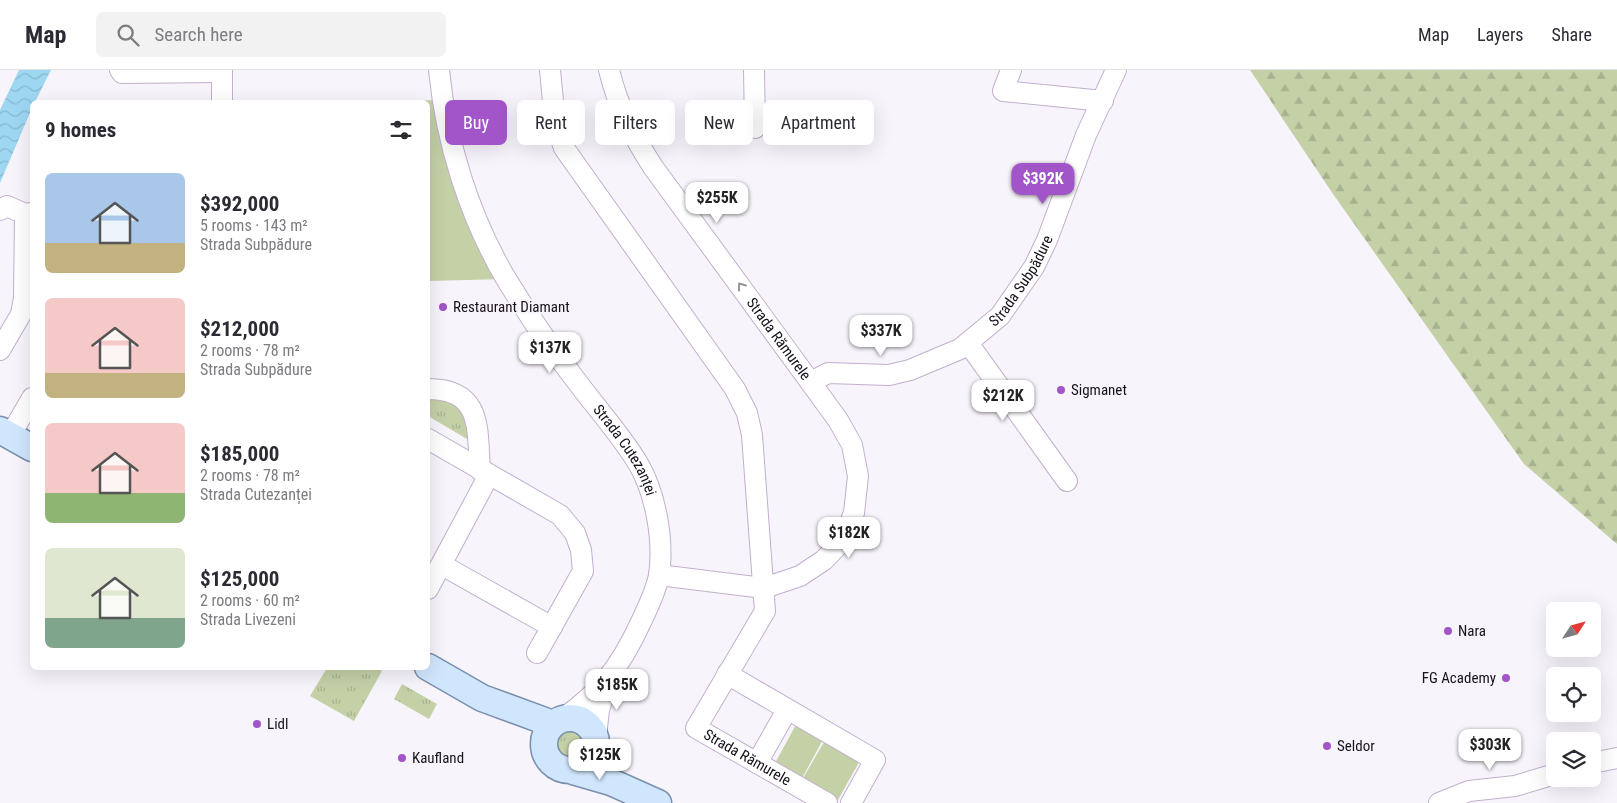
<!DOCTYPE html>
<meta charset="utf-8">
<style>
body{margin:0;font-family:"Roboto Condensed",sans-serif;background:#f2f2f3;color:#2b2b33;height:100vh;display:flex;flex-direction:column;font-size:19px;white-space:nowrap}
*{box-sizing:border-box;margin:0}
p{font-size:16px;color:#7c7c81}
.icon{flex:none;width:28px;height:28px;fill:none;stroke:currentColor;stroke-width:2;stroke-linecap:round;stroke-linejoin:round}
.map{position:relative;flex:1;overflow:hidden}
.drawer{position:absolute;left:30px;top:30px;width:400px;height:570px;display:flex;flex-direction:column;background:#fff;border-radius:8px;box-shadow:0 5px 20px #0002}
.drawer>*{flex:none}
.top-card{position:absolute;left:445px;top:30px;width:475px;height:45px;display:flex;gap:10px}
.needle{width:32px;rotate:54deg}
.tools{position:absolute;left:1546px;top:532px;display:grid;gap:10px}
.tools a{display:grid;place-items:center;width:55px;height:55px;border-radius:8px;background:#fff;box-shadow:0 5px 20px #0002;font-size:25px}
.price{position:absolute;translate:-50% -42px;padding:0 11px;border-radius:10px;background:#fff;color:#222;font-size:16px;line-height:32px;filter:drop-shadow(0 1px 2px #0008)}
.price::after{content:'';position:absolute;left:50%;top:30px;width:15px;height:11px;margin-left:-8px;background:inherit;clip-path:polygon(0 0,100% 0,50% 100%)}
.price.selected{background:#a155c8;color:#fff}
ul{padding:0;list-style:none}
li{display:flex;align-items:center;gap:15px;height:125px;padding:0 15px}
li span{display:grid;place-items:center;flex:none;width:140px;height:100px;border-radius:8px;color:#555}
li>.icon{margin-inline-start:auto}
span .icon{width:60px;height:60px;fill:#fffc;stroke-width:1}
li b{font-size:21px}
h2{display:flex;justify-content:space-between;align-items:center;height:60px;padding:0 15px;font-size:21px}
.pill{padding:0 18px;border-radius:8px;background:#fff;box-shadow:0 5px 20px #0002;font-size:18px;line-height:45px}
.pill.selected{background:#a155c8;color:#fff}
header{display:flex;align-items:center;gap:30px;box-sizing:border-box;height:70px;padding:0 25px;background:#fff;border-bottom:1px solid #e1e1e2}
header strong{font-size:24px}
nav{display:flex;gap:28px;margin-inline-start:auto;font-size:18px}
.search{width:350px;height:45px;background:#f2f2f3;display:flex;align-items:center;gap:12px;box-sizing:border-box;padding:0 18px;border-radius:8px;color:#7c7c81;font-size:19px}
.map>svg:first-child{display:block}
.grass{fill:url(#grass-tufts)}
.forest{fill:url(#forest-firs)}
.park{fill:#c4d1a7}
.water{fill:url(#water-waves)}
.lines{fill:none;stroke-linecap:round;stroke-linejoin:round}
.minor-casing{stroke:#c2afce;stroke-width:22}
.major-casing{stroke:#7a90ad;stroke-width:29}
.minor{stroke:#fff;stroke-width:20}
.major{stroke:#d0e6fd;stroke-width:26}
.oneway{stroke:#979498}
.poi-dot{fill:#a155c8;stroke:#f8f4fb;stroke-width:2}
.labels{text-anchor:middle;stroke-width:4.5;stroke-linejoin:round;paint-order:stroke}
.street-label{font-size:15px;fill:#17111b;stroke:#f8f4fb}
.poi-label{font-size:15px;fill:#17111b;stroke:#f8f4fb;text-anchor:start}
</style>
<header>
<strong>Map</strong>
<div class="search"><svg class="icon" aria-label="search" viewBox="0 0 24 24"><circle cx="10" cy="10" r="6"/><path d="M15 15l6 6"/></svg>Search here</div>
<nav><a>Map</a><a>Layers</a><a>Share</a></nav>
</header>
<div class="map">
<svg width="1617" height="733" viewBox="0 0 1617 733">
<defs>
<pattern id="grass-tufts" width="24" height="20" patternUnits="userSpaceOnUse" patternTransform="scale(1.25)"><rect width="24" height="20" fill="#c4d1a7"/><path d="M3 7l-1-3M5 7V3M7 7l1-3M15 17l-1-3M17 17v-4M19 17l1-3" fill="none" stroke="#a8b28f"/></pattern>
<pattern id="forest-firs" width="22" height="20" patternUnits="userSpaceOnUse" patternTransform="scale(1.25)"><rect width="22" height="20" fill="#c4d1a7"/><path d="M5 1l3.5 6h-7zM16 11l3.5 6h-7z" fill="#a8b28f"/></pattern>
<pattern id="water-waves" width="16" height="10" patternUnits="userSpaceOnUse" patternTransform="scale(1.25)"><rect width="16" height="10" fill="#9ed7f2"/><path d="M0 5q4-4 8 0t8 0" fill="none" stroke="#87b8cf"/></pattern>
</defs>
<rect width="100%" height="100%" fill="#f8f4fb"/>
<!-- grass -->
<path class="grass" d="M428,325L463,336L471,360L467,369L428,346Z
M327,598H376L382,601L354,651L310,626Z
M402,614L437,634L429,649L394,629Z
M555 674a15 15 0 1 1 30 0a15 15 0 1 1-30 0Z"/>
<!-- forest -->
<path class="forest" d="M1250,0H1617V474L1524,394L1333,124Z"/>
<!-- park -->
<path class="park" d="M442,30L506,209L428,211V32H349Z
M798,651L825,666L801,710L774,695Z
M828,665L863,685L838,730L802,710Z"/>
<!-- water -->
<path class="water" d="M19,0H51L35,32H32V38L0,113V40Z"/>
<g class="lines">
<!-- minor casing -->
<g class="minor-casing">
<g id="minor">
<path d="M120,0L122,3L222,2"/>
<path id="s1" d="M439,0C446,72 469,145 505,207C527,243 552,280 578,313C598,340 622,366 639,395C656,425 664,471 659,505C656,522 647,539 640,554C620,597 601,622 562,649"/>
<path id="s2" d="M550,0L555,52L564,78L735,319L747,343L752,365L765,541L696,658L827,733"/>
<path id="s3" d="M609,0C618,37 633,66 653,97L838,350L852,375L858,406L854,443L843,470L824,490L800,506L764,518L659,505"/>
<path d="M754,0L755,58"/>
<path d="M1011,0L1003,21L1103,31"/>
<path d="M222,32V0"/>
<path d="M0,140L7,136L25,144L32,143"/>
<path d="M968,273L1067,411"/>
<path d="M0,280L21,244L24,228L25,144"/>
<path id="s4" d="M811,312L828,303L889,305L910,300L960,279L1000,246L1034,197L1047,170L1086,65L1116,0"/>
<path d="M428,319C483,319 477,359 480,400"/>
<path d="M10,366L32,328"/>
<path d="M428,369L560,445L575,463L581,480L583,501L537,583"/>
<path d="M442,495L552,557"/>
<path d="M428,519L489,405"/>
<path d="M727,604L875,690L851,733"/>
<path d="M596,666L599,640L607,614"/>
<path d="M757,693L787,640"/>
<path d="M1592,693L1617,688"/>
<path d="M1439,733L1469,721L1515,716L1555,704"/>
</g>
</g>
<!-- major casing -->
<g class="major-casing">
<path id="major" d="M0,360L32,378
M428,597L482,628L553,654
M544 674a26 26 0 1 1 52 0a26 26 0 1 1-52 0Z
M573,701L611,712L658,733"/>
</g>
<!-- minor -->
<use href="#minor" class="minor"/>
<!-- major -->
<use href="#major" class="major"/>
</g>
<!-- one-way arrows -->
<defs><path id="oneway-chevron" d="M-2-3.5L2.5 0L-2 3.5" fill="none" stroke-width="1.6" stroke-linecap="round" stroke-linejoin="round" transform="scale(1.25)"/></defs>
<use class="oneway" href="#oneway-chevron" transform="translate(741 216) rotate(-126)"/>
<!-- markers -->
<g class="poi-dot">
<circle cx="443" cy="237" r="5"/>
<circle cx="1061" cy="320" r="5"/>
<circle cx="1448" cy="561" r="5"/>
<circle cx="1506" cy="608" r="5"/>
<circle cx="257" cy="654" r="5"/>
<circle cx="1327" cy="676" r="5"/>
<circle cx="402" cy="688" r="5"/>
</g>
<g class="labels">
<!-- street labels -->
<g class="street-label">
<text dy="5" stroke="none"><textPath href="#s4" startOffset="249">Strada Subpădure</textPath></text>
<text dy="5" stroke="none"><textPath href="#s3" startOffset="320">Strada Rămurele</textPath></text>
<text dy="5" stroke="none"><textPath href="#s1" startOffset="430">Strada Cutezanței</textPath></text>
<text dy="5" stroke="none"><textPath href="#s2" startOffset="796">Strada Rămurele</textPath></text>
</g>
<!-- poi labels -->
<g class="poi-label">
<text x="453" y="242">Restaurant Diamant</text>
<text x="1071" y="325">Sigmanet</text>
<text x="1458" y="566">Nara</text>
<text x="1496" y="613" text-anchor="end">FG Academy</text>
<text x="267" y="659">Lidl</text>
<text x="1337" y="681">Seldor</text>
<text x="412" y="693">Kaufland</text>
</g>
</g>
</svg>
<div class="tools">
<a><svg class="needle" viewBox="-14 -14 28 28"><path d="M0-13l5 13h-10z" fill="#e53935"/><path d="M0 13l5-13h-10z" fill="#7c7c81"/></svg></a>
<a><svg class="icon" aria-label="locate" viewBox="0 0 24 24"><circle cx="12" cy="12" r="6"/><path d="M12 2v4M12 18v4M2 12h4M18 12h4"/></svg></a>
<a><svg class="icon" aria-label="layers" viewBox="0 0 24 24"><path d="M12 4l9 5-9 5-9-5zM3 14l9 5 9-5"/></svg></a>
</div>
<b class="price selected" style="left:1043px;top:135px">$392K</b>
<b class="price" style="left:717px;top:154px">$255K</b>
<b class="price" style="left:881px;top:287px">$337K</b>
<b class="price" style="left:550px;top:304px">$137K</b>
<b class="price" style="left:1003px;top:352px">$212K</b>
<b class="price" style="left:849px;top:489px">$182K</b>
<b class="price" style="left:617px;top:641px">$185K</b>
<b class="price" style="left:1490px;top:701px">$303K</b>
<b class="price" style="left:600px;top:711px">$125K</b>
<div class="top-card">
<a class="pill selected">Buy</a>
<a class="pill">Rent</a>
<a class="pill">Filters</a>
<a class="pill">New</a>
<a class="pill">Apartment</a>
</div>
<section class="drawer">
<h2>9 homes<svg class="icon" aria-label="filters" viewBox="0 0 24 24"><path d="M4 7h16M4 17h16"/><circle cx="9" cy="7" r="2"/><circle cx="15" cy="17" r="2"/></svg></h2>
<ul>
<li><span style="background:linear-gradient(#a9c7e8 70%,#c2b280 0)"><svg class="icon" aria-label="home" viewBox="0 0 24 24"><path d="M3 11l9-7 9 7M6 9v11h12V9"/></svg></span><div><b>$392,000</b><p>5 rooms · 143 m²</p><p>Strada Subpădure</p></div></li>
<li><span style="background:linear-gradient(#f6c9c9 75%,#c2b280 0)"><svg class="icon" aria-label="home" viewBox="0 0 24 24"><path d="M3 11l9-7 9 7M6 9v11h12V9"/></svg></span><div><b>$212,000</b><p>2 rooms · 78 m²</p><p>Strada Subpădure</p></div></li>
<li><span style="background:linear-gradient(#f6c9c9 70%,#8fb573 0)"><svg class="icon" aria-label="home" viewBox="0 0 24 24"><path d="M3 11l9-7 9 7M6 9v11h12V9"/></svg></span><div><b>$185,000</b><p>2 rooms · 78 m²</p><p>Strada Cutezanței</p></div></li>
<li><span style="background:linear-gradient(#dfe7d0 70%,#7fa58c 0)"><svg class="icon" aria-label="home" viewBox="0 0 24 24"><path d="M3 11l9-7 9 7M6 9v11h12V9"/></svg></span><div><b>$125,000</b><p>2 rooms · 60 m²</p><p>Strada Livezeni</p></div></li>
</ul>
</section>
</div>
